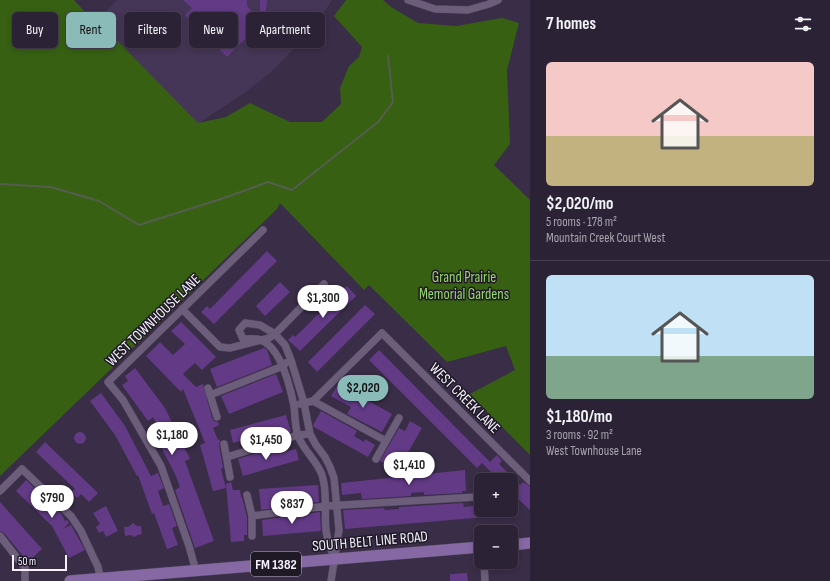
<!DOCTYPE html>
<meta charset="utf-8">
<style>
body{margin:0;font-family:"Sofia Sans Condensed",sans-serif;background:#342a3e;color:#f1f3f6;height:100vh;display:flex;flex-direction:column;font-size:15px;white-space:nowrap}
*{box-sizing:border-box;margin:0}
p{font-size:13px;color:#a6a4ad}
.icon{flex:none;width:22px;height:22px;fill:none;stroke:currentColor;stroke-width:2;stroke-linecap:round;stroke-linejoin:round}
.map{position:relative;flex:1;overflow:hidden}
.panel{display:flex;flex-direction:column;background:#2c2236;width:300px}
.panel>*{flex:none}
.hud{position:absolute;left:12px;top:12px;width:380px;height:36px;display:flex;gap:8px}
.controls{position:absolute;left:474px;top:473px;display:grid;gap:8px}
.controls a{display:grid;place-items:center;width:44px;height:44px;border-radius:6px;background:#2c2236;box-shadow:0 2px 6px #0003,0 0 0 1px #483f51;font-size:20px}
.scale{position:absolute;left:12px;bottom:10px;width:55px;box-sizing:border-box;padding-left:4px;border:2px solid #f7f1ff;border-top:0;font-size:11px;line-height:14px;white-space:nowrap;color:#f7f1ff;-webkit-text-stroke:3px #1e1925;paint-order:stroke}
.price{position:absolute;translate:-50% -34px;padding:0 9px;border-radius:14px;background:#fff;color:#222;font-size:13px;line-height:26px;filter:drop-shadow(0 1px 2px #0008)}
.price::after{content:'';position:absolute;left:50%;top:24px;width:12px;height:9px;margin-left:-6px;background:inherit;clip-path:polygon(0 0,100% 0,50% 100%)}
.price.on{background:#8bbbb9;color:#111}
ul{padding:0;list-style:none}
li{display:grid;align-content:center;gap:8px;height:212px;padding:0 16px}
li+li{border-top:1px solid #483f51}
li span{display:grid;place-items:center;height:124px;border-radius:6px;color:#555}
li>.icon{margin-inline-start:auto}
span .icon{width:72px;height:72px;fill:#fffc;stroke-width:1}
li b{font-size:17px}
h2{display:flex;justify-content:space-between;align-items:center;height:48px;padding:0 16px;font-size:17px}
.chip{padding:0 14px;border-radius:6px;background:#2c2236;box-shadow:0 2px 6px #0003,0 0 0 1px #483f51;font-size:14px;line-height:36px}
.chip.on{background:#8bbbb9;color:#111}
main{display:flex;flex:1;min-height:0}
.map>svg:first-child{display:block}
.built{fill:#453556}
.green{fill:#376013}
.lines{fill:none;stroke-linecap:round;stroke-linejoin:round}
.stream{stroke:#555d50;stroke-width:2}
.building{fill:#623a86}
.street-casing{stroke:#544a5f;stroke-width:8}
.primary-casing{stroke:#544a5f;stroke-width:12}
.street{stroke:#6c5e7b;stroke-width:7}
.primary{stroke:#8668a4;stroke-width:11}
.labels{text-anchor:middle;stroke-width:3;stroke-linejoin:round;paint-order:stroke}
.shield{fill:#1e1925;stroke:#b6b0be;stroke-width:1}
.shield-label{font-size:14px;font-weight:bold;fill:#f7f1ff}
.park-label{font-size:15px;fill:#97d76b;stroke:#1e1925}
.street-label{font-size:15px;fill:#f7f1ff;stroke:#1e1925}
</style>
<main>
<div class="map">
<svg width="530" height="581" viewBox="0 0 530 581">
<rect width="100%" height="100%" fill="#3a2d48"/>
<!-- built -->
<path class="built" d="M117,0H332L315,27L303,40L270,73L246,92L196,125L95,22Z"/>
<!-- green -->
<path class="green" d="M0,0H74L88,15L98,21L198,123L226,117L250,103L290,122H322L341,104L340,88L349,66L359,57L362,47L334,16L346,0H383L391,7L418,23L456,26L502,18L519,23L507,70L510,144L494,165L530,200V455L470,394L515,370L506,346L447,362L369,285L364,290L280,203L277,209L0,476Z"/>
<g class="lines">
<!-- stream -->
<path class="stream" d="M0,184L50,187L99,201L139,225L224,198L268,182L292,190L378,122L393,102L388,56"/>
</g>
<!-- building -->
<path class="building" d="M183,0H247V6L262,22L227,57L185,15L192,8Z
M260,0H267L266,11H260Z
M267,251L277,261L214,324L201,312L207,306L210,309Z
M280,282L290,292L265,316L256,306Z
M347,286L356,296L300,351L288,340L293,335L295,337Z
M365,305L375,314L317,372L308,362Z
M181,322L216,357L202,370L195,363L183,374L196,387L203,384L212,418L214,421L218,422L219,425L213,428L218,440L219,439L220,441L219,445L223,468L221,469L226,488L213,491L200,445L205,443L183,389L181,392L146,356L160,342L173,355L185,344L171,331Z
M264,348L267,350L272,365L217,387L210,369Z
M379,350L490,462L497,455L502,461L499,464L520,485L523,482L530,486V510L511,492V480H499L482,463L477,468L369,360Z
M135,368L165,408L190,459L185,461L214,541L195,548L175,490L180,487L175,474L154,433L160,430L153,417L148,421L122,385L128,381L125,376Z
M276,374L283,392L229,414L221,396Z
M338,384L392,414L382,432L347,414L351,407L331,396Z
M101,393L125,426L151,476L158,473L164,488L158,491L163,506L169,504L177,526L172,528L178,545L167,549L154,513L152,514L138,475L137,476L115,435L90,401Z
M321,411L357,431L354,436L364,442L365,439L375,445L368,457L314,427L313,425Z
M286,415L291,432L254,443L253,437L233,443L230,430Z
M410,421L422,428L397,472L380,461L399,428L405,431Z
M74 438a6 6 0 1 1 12 0a6 6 0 1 1-12 0Z
M45,442L98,493L89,502L81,494L77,498L71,492L75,489L36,452Z
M275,447L277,454L296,449L299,460L243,476L238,459Z
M465,470L466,491H462V493L424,495V492L411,493V496L362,499L361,493L342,495L341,483Z
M26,480L61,513L65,521L67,520L69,523L63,529L71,525L85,550L69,558L52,526L16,491Z
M231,482L233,490H240L241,497H242L247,517V535H244V541L231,542L226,484Z
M318,485L319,502L261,510L259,489Z
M0,502L42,549L28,562L4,533L0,531Z
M463,503L464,507L481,505V510H486V517L345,529L343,510L384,508L385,510L399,509V507Z
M106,506L118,531L106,537L103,531L99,533L96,527L100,524L93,513Z
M320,512L321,531L263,536L262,520Z
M133,523L137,526H141L142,534L138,535L134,537L130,535L125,536L124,527H128Z
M467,573L468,581H450V574Z"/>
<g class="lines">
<!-- street casing -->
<g class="street-casing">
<path id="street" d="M408,0L435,9L468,10L489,4L498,0
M182,309L220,347L230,348L269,338L275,334L324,284
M208,388L217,417
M210,395L283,366L286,363
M313,401L386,441
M300,404L313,401L382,333L530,481
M224,444L230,477
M227,457L298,435L310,434
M376,459L399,418
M0,491L22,469L71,516L81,531L98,567L101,581
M247,495L252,516V536
M252,516L326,506L476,497
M0,536L25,568V581
M484,562L485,581
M194,571V564L189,546L161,466L123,400L108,382L263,230
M331,581L339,530L334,478L330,467L325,457L316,445L310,434L304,403L291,360L285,345L275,334L260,325L245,323L239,330L243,339C248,339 256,338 261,340C281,348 290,386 294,406C295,416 295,427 298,436C304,451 317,461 322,475C328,493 324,512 326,530C327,540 332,550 334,560"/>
</g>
<!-- primary casing -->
<g class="primary-casing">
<path id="primary" d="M511,545L530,543
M70,581L481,547"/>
</g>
<!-- street -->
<use href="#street" class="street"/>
<!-- primary -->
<use href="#primary" class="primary"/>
</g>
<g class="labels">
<!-- shield labels -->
<rect class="shield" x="251" y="552" width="50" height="24" rx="3"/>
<g class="shield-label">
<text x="276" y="569">FM 1382</text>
</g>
<!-- park labels -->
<g class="park-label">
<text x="464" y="282">Grand Prairie<tspan x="464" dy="17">Memorial Gardens</tspan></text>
</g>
<!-- street labels -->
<g class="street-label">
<text transform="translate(153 320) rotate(-44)" y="5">WEST TOWNHOUSE LANE</text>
<text transform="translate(465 398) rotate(45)" y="5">WEST CREEK LANE</text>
<text transform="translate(370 541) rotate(-5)" y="5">SOUTH BELT LINE ROAD</text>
</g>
</g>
</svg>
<div class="controls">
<a>+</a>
<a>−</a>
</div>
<div class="scale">50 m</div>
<b class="price" style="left:323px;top:319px">$1,300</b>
<b class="price on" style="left:363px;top:409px">$2,020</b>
<b class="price" style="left:172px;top:456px">$1,180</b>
<b class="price" style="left:266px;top:461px">$1,450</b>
<b class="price" style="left:409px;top:486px">$1,410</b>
<b class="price" style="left:52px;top:519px">$790</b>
<b class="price" style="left:292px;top:525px">$837</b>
<div class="hud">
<a class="chip">Buy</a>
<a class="chip on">Rent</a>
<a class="chip">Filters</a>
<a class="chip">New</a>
<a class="chip">Apartment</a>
</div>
</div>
<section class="panel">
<h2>7 homes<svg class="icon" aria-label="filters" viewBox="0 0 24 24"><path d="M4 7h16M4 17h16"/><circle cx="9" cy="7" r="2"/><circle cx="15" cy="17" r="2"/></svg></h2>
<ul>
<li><span style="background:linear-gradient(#f6c9c9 60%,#c2b280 0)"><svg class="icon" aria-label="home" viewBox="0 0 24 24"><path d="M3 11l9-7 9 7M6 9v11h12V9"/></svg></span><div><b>$2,020/mo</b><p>5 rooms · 178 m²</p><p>Mountain Creek Court West</p></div></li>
<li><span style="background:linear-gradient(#bfe0f5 65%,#7fa58c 0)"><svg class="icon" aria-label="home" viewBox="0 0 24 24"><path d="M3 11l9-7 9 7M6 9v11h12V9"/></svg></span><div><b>$1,180/mo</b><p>3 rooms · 92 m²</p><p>West Townhouse Lane</p></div></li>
</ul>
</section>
</main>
